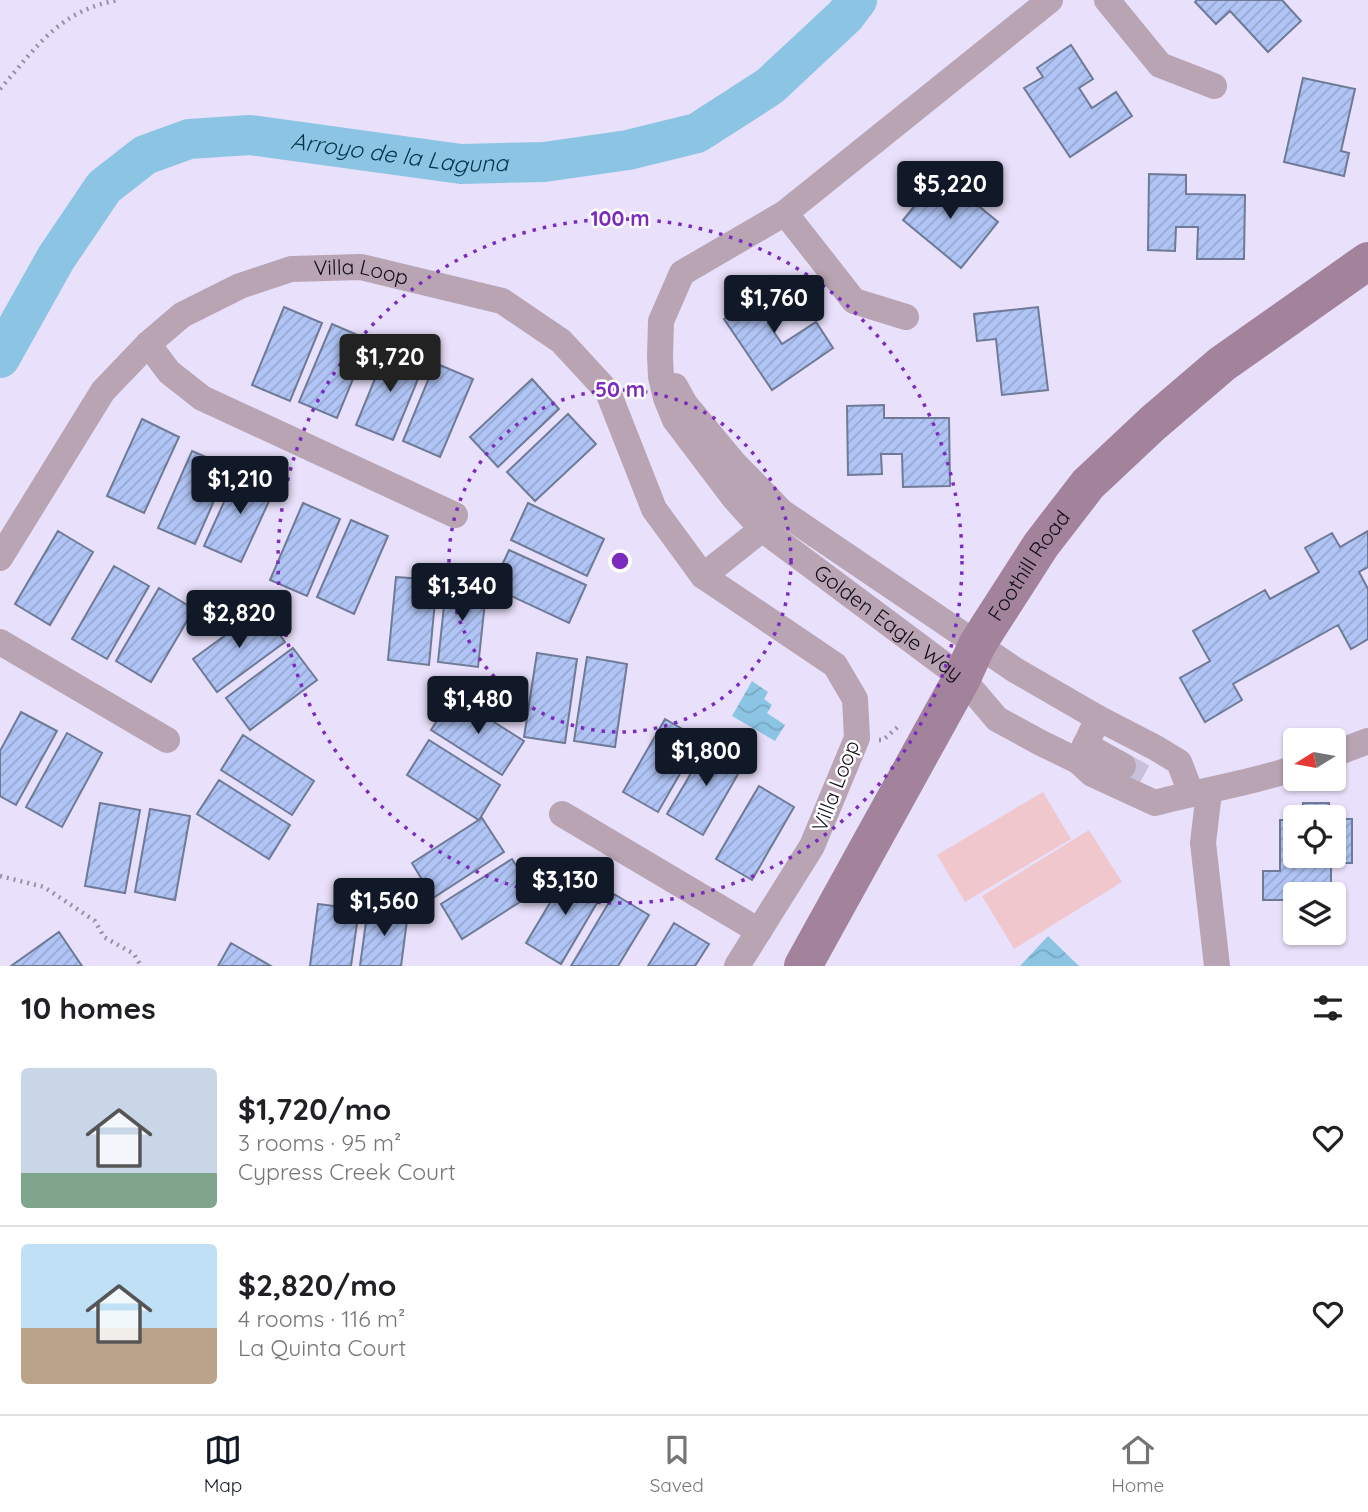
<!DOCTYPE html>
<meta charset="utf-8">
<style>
body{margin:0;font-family:Quicksand,sans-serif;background:#f6f6f6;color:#202124;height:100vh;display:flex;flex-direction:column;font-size:26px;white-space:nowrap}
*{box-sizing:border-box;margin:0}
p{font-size:23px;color:#757577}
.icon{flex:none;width:38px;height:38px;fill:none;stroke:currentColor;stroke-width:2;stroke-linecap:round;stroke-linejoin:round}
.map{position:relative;height:966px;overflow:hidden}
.details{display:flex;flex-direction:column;background:#fff;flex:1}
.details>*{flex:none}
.needle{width:46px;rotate:259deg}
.buttons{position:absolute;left:1283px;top:728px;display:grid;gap:14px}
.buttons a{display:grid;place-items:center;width:63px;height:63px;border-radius:7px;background:#fff;box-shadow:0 2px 5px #0004;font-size:35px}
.price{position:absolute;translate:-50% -60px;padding:0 16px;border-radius:7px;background:#111827;color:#fff;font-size:23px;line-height:46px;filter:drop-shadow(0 2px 4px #0008)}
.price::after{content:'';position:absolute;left:50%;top:42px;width:21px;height:16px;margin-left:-10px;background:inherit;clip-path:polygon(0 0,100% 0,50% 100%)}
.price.current{background:#222;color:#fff}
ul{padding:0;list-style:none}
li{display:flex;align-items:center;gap:21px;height:175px;padding:0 21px}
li+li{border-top:2px solid #e0e0e0}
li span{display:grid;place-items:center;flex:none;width:196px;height:140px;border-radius:7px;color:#555}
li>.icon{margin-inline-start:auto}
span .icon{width:84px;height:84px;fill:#fffc;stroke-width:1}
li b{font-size:30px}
h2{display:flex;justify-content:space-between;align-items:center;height:84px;padding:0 21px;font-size:30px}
.menu{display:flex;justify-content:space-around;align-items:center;height:98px;border-top:2px solid #e0e0e0;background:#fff;font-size:19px;color:#757577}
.menu a{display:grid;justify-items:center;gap:4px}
.menu .current{color:#111827}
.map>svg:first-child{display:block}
.pitch{fill:#f1c7ce}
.water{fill:url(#water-waves)}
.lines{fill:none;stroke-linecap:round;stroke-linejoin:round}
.river{stroke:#8cc4e4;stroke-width:40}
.building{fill:url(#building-hatch);stroke:#6f7a97;stroke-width:2}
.minor-tunnel{stroke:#c9c1d9;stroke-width:26;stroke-dasharray:26 13;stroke-linecap:butt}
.path{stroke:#9791a5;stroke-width:4.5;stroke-dasharray:2 5;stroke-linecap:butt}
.minor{stroke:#b9a4b4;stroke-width:26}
.secondary{stroke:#a2839b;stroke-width:38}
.ring{fill:none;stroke:#7b2cbf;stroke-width:3.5;stroke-dasharray:3.5 7}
.labels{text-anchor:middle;stroke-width:5;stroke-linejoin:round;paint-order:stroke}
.street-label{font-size:21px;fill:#120e19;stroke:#fff}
.water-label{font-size:23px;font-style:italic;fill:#04344a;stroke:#fff}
.centre{fill:#7b2cbf;stroke:#fff;stroke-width:3.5}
.ring-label{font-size:21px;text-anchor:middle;font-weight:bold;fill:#7b2cbf;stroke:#fff;stroke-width:5;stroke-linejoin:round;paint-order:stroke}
</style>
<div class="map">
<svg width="1368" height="966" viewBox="0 0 1368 966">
<defs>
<pattern id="water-waves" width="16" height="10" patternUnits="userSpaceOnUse" patternTransform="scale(1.75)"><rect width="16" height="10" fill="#8cc4e4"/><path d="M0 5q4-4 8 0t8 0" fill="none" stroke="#78a7c3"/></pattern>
<pattern id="building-hatch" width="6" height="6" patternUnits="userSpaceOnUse" patternTransform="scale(1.75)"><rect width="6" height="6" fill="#b0c4f5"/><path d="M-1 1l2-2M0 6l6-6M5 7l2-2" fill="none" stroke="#96a7d1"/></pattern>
</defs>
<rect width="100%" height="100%" fill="#e9e1fb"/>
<!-- pitch -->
<path class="pitch" d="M1043,792L1071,839L965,902L937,855Z
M1089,830L1122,882L1014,949L982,896Z"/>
<!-- water -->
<path class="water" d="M752,681L768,692L764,699L772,705L767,713L785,725L775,741L732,716Z
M1048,936L1079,966H1020Z"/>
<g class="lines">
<!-- river -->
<path class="river" id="s1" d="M0,358L56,258L104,187L145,155L189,139L250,135L461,164L544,162L628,150L697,133L770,86L845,16L857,0"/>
</g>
<!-- building -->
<path class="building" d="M1197,0H1282L1301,21L1268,52L1230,11L1216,24L1195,2Z
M1071,45L1093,79L1079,88L1092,108L1116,92L1132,116L1070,157L1024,88L1043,77L1037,68Z
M1303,78L1355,89L1341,151L1349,153L1344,176L1284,162Z
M940,174L998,222L961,268L903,220Z
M1149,174L1186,175V194L1245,195L1244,259H1197L1198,227H1176L1175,251L1148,250Z
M770,276L791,307L768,323L782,344L816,322L833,348L772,390L724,319L739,309L733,302Z
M284,307L322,323L290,401L252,385Z
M1038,307L1048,390L1002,395L996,339L977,341L974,314Z
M332,324L369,340L337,418L299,402Z
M388,347L425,362L393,440L356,425Z
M435,363L473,379L440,457L403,441Z
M532,379L559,409L498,467L470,437Z
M884,405V418H949L950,486L903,487L902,454H881L882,474L848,475L847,406Z
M568,414L596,444L535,501L507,472Z
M142,419L179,437L144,513L107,496Z
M192,451L229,467L195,544L158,528Z
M239,469L276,486L241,562L204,546Z
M303,503L340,519L307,596L270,580Z
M528,503L604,539L587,576L511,540Z
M351,520L388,536L354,614L317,597Z
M58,531L93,552L50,625L15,604Z
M1368,531V567L1359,572L1368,589V639L1351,649L1338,625L1233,684L1242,700L1205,722L1180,678L1210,661L1193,631L1265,590L1270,599L1319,572L1305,548L1332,533L1340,547Z
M509,550L586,585L569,623L492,587Z
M114,566L149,586L107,659L72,639Z
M396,577L437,580L429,665L388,660Z
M447,578L487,583L478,667L438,662Z
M159,588L194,609L151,682L116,661Z
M261,609L285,642L217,692L193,659Z
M293,648L317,680L250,730L226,698Z
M537,653L577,659L565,743L524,737Z
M587,657L627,664L615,747L574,741Z
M453,696L524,741L502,775L431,730Z
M21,712L57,731L16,805L0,796V751Z
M665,719L700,739L658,812L623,792Z
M67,733L102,753L62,827L26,807Z
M243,735L314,781L292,815L221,770Z
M429,740L500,785L479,820L407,775Z
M710,741L745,762L703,835L667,814Z
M219,780L290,825L269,859L197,814Z
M759,786L794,807L752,880L716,859Z
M100,803L140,810L125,893L85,886Z
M1303,803H1329V817H1303Z
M150,809L190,816L175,900L135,892Z
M482,818L504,852L433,898L412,863Z
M1334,819H1352V863H1331V886H1319V894H1295V900H1263V871H1280V820H1295V856H1334Z
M512,859L534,893L462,939L441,904Z
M569,871L604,891L561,964L526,943Z
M614,894L649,915L618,966H571Z
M318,904L359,909L351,966H310Z
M368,907L408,913L401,966H360Z
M674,923L709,944L695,966H648Z
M59,932L82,966H11Z
M231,943L271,966H218Z"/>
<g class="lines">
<!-- minor-tunnel -->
<path class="minor-tunnel" d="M1123,766L1143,777"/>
<!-- path -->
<path class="path" d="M0,89C37,47 59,10 119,0
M879,740H883L900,725
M0,876L44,887L95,921L104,937L134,954L141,966"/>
<!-- minor -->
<g class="minor">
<path id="s2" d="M1050,0L785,213L682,273L661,321L660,356L661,377L666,398L675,420L734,498L762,529L962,678L997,719L1041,743L1078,761L1092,774L1155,803C1202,790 1249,784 1295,768"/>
<path d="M1107,0L1160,65L1214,86"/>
<path d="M785,213L854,301L906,317"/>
<path d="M148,344L169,372L202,398L455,515"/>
<path d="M675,386L685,404L734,463L782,512L1015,670L1098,718L1156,748L1179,762L1191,793"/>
<path id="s3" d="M0,558L103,391L148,344L182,315L240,286L291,269L361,267L502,301L561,341L608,392L654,509L703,576L835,665L855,699L857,738L812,846L737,966"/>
<path d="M703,576L776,518"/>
<path d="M0,642L167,740"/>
<path d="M1085,745L1123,766"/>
<path d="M1334,754L1368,741"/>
<path d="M1078,761L1098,718"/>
<path d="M1209,792L1203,843L1217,966"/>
<path d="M562,814L759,931"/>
</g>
<!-- secondary -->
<path class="secondary" id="s4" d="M803,966L962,678L977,645L987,629L1041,545L1088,484L1153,423L1222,364L1368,261"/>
</g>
<!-- distance rings -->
<g class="ring">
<circle cx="620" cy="561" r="171"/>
<circle cx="620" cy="561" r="342"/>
</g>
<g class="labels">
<!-- street labels -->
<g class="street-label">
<text dy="7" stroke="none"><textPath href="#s3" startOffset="495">Villa Loop</textPath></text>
<text dy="7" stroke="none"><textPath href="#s4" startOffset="460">Foothill Road</textPath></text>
<text dy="7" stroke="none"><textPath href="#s2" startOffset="910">Golden Eagle Way</textPath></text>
<text transform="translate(836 786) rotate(-69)" y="7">Villa Loop</text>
</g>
<!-- water labels -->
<g class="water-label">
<text dy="8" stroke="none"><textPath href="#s1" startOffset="511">Arroyo de la Laguna</textPath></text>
</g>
</g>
<circle cx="620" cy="561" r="10" class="centre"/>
<g class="ring-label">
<text x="620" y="226">100 m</text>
<text x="620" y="397">50 m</text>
</g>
</svg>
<div class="buttons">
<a><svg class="needle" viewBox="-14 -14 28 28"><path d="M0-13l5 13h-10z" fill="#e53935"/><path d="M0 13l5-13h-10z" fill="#757577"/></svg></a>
<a><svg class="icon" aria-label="locate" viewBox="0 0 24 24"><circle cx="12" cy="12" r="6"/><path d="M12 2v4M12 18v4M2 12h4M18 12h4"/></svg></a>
<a><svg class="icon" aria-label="layers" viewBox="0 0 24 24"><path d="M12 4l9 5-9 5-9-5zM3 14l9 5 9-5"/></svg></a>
</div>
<b class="price" style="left:950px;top:221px">$5,220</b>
<b class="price" style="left:774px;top:335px">$1,760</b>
<b class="price current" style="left:390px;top:394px">$1,720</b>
<b class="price" style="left:240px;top:516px">$1,210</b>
<b class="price" style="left:462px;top:623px">$1,340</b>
<b class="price" style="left:239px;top:650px">$2,820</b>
<b class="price" style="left:478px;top:736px">$1,480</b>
<b class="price" style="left:706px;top:788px">$1,800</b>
<b class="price" style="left:565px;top:917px">$3,130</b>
<b class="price" style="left:384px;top:938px">$1,560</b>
</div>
<section class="details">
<h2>10 homes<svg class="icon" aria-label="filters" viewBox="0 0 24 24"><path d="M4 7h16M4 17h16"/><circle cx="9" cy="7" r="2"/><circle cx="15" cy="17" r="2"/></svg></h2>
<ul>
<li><span style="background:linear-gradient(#c9d6e8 75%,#7fa58c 0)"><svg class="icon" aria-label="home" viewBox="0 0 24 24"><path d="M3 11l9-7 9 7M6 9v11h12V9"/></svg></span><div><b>$1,720/mo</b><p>3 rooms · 95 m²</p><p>Cypress Creek Court</p></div><svg class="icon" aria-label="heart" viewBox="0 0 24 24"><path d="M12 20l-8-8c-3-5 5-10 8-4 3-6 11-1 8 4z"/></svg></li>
<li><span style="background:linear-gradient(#bfe0f5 60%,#b9a48a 0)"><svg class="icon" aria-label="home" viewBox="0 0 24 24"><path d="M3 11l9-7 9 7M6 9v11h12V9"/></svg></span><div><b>$2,820/mo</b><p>4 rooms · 116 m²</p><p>La Quinta Court</p></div><svg class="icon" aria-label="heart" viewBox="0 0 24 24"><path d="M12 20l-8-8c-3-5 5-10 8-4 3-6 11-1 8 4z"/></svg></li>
</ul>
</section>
<nav class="menu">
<a class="current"><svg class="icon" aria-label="map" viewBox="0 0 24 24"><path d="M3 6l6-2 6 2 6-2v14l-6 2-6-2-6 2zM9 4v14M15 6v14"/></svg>Map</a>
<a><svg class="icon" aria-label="saved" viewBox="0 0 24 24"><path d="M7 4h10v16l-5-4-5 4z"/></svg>Saved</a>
<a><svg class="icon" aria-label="home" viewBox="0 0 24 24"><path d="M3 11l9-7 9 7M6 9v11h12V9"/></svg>Home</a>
</nav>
